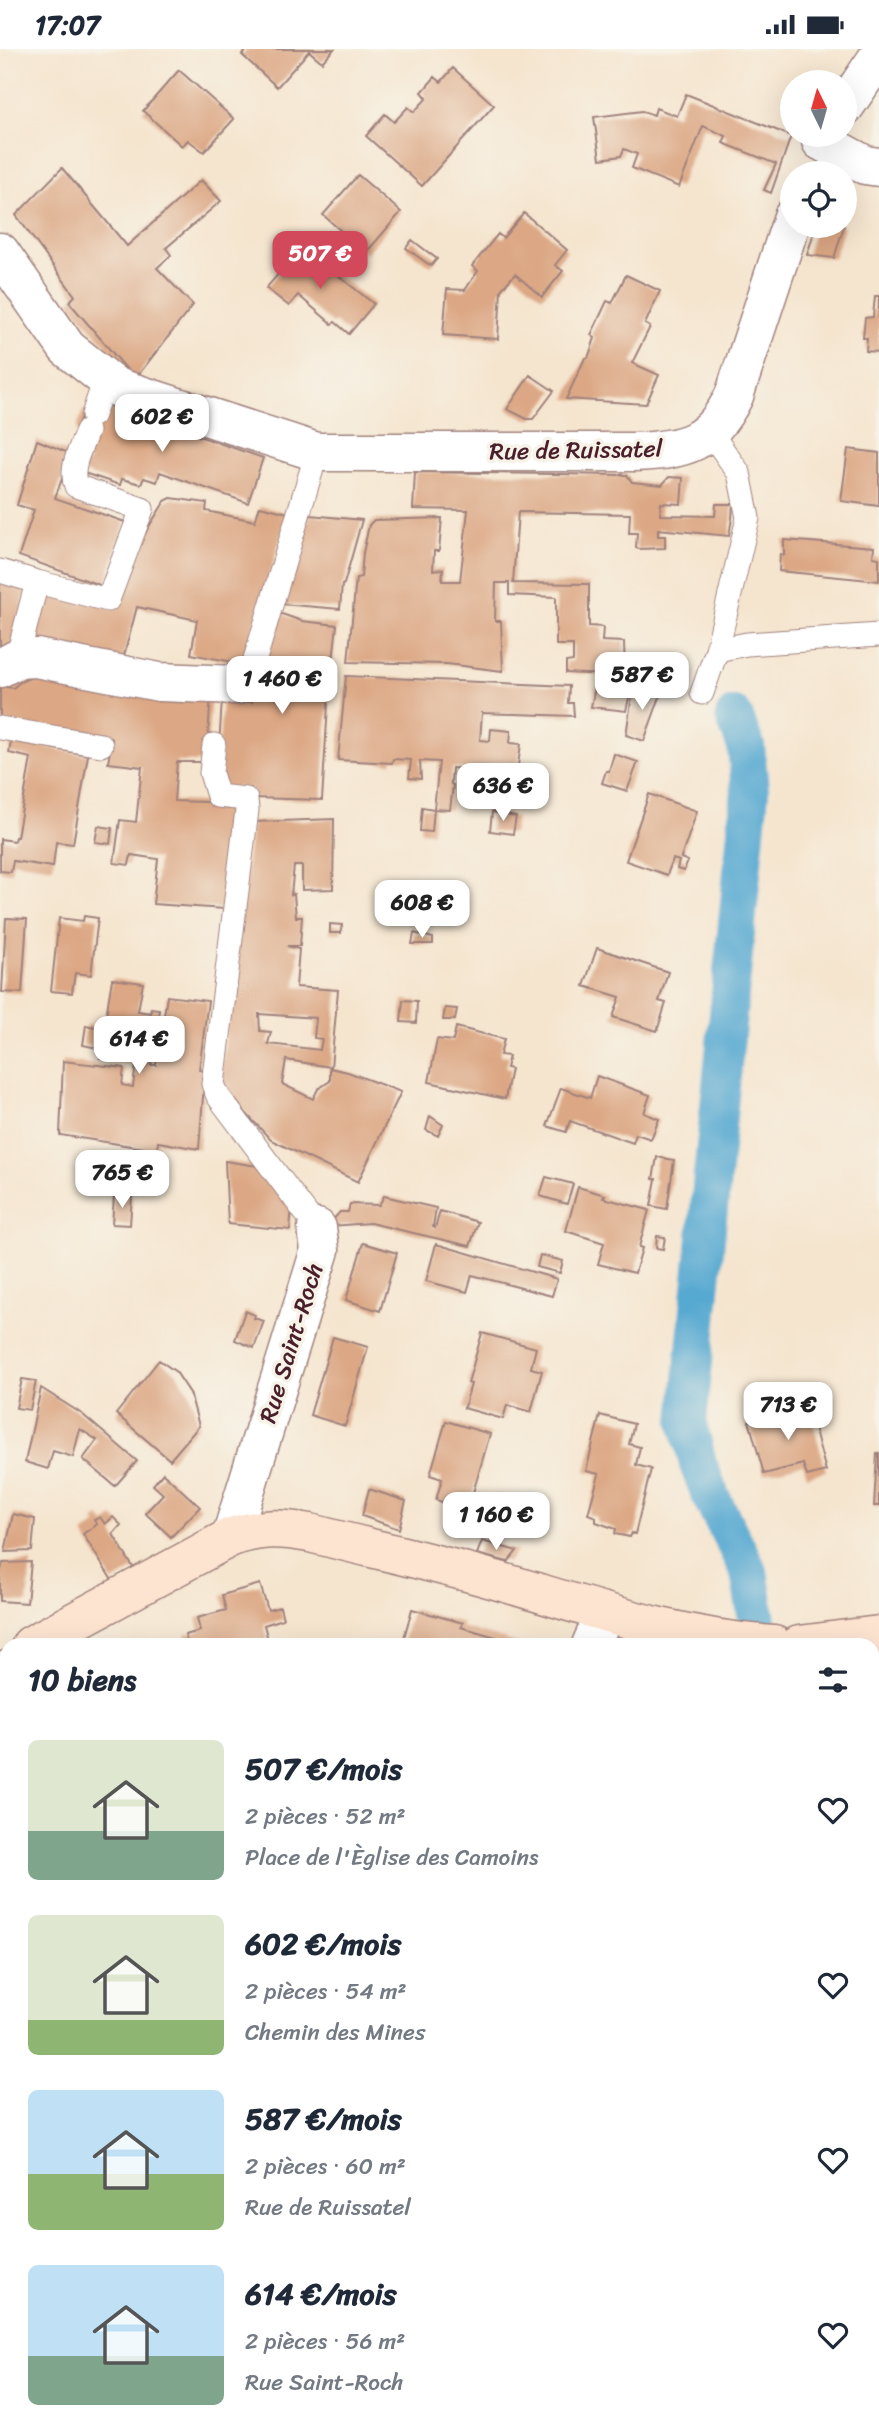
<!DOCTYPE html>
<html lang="fr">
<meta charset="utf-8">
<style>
body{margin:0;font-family:Sriracha,sans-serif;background:#f6f6f7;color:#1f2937;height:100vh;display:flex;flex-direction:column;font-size:26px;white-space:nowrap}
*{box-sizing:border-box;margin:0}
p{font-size:23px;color:#747a83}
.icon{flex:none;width:38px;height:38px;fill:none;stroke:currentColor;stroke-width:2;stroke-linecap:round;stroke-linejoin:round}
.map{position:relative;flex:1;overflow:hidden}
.side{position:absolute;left:0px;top:1589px;width:880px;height:798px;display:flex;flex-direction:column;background:#fff;border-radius:21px 21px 0 0;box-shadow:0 7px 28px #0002}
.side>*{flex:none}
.needle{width:46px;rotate:355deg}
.fabs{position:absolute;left:780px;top:21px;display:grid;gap:14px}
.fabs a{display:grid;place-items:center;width:77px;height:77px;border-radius:50%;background:#fff;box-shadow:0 7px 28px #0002;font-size:35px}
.price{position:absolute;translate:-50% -60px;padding:0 16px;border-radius:14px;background:#fff;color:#222;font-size:23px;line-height:46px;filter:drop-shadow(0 2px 4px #0008)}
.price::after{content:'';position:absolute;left:50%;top:42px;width:21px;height:16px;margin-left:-10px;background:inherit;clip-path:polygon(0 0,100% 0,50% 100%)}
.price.current{background:#d1495b;color:#fff}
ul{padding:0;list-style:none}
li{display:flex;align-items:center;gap:21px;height:175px;padding:0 28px}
li span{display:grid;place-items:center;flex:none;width:196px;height:140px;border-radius:10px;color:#555}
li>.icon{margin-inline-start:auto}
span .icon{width:84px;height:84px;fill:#fffc;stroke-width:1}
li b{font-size:30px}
h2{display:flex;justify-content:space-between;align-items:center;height:84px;padding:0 28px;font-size:30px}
.status{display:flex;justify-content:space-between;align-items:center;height:49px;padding:0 35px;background:#fff;direction:ltr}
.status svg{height:19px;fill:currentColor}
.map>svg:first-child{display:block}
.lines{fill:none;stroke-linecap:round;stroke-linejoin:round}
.canal{stroke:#56a9d1;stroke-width:38}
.building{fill:#dca784;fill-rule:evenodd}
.lane-casing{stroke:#a0827d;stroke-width:25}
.street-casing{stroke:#a0827d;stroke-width:41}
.secondary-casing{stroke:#a0827d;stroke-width:41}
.lane{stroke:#fff;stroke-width:23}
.street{stroke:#fff;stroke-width:38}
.secondary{stroke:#fde4d1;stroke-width:38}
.labels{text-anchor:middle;stroke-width:7;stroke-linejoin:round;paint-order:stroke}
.street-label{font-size:24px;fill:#4a1f2b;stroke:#f7f3e8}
</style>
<div class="status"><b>17:07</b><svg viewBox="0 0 49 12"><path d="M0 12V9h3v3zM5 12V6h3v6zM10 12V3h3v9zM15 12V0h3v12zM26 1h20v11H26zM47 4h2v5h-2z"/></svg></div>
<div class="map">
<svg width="879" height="2387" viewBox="0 0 879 2387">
<rect width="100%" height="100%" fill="#f7f3e8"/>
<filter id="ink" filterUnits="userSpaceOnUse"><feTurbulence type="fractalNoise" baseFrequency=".0143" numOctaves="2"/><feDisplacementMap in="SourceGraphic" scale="14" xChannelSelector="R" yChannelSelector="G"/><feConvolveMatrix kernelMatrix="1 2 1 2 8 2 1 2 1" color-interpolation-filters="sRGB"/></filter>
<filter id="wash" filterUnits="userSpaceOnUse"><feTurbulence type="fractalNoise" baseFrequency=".00686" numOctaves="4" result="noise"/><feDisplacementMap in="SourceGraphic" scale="28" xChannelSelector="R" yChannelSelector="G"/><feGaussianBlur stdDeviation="1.57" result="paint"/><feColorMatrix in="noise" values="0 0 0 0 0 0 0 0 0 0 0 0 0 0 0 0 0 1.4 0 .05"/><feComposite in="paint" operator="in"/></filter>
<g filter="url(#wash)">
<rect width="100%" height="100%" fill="#f5e5cf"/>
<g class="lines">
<!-- canal -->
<path class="canal" d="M734,667L746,697L750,742L688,1373L698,1415L711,1448L749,1523L757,1572"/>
</g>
<g id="blocks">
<!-- building -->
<path class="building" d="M248,0H334L322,13L309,2L277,38L242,6Z
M453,19L494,56L422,137L366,87L385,65L394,73L408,58L414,63L427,49L422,43L435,28L441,33Z
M179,21L234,70L204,103L188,91L182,97L143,62Z
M686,45L791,87L771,144L764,141L776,115L723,94L726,87L703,77L679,138L632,119L637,105L624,100L621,107L600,110L594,68L642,62L654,66L656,59L677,67Z
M62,119L127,197L201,131L221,152L166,199L171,206L157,219L193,256L135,330L69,253L75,247L16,166Z
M358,126L401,163L366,204L323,166Z
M524,164L567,201L555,216L563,222L542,248L515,225L501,241L498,290L443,286L447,240L465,241L478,222L472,217L498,185L503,189Z
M816,177H844L834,209L807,206Z
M412,191L437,210L431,217L406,199Z
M302,198L374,255L349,285L335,273L332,275L298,246L289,257L266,239Z
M626,226L660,242L645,275L650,278L632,314L659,326L646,355L566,350L585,309H588L595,289L591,286L607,252L612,254Z
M875,247H879V303L866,302L867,289H863L865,269L873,268Z
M530,326L554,342L533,370H527L507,360Z
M107,356L263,409L248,454L160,423L157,433L144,429L141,435L122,430L120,436L84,424L89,409L85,408L77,378L83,362Z
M37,391L71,405L55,449L125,473L105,538L19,507L34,461L17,456Z
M848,400L879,404V457L841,452Z
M415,423L627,426L632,433L662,436L669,428L683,429L681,455L661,454L660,466L715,467L716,455H733L732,469L729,487L658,480V487H665V499L639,500L636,499L637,484H629L630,465L518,463L513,534L589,535V577L603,578L602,592L624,593L625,627L566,624V613L573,612V596H556V548L509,546V534H496L495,572H501L503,622L447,615L348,613L356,529L361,528L363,504L369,476L374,471L442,469L439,502H434L433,521L443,520L442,532H460L468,461L413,460Z
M171,449L207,454L206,462L255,472L260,457L288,464L244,613H233L191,605L197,571L137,558L122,614L29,592L43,540L115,560L126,524L148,479L165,452Z
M310,466L362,471L344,535L342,536L340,560L281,555Z
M784,491L874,498L873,508L879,509V532L779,522L780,505L784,506Z
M0,531L26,542L12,599L0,607Z
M273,562L302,572L337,576L328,656L322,751L253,749L251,739L223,738L219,697L222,651L252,653Z
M45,622L211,645L206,713H177L174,752L238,754L224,860L153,855L158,810L131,806L129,816L114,814L120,771L136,773L142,718L108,714L112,690L0,672V637L13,639L20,633Z
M346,627L569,637L568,654H573L574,667L482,664L480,691L490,692L491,680L511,682L510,694L521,695L514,745L499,743V729L474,726V720L452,719L451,735L453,736L450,761L434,760L439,713L420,712L421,730L409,729L411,711L393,710L392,714L338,711Z
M595,638L631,640L626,662L591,658Z
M633,640L662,642L644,692L626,686Z
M11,692L88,706L73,795L56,793L53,818L13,812L11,823L0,822V790L14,792L15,788H17L31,709L9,704Z
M614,705L638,713L627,742L602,734L606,722H609Z
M649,745L697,762L681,809L688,812L684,822L677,820L679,812L673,810L667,826L626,812Z
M422,758L434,760L432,783L420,782Z
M492,763L516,768L513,785L490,782Z
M334,770L333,840L302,841V817H294L291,846L294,845L296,868H302L300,897H287L299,900L296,938L338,941L331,1018L286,1011L282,1035L313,1050L318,1040L330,1032V1019L348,1023L401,1043L358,1133L271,1091L243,1061L227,1039L221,1026L252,773ZM259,965L316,969L314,989L322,990L320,1001L268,995L271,983L260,982Z
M98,777L112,779L110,795L95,793Z
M84,867L98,869L91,926L75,924L72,944L51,942L59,869L83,872Z
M6,869L27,870L22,944L2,943Z
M330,875L342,876L341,884H330Z
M414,884L433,889V895H412Z
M597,899L668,923L659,952L666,954L657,982L613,968L620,948L584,937Z
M112,930L143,934L138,962L150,964L151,959L159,960L151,1016H156L167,947L208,952L199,1021L205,1022L199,1100L158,1093L157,1101L60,1086L63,1012L124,1019L122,1036L133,1038L136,1014L100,1009L102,1000L83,996L86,976L104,980Z
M403,951L417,952L416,974L401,973Z
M445,959L457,960L455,971H443Z
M456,978L504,990L500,1006L509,1007L506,1019L511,1020L505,1050L429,1033L437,990L453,992Z
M597,1027L650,1046L644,1064L659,1070L651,1090L636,1085L633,1094L570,1072L566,1083L547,1077L561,1039L590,1049Z
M430,1067L443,1076L438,1087L426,1081Z
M657,1108L674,1111L667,1160L651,1157L656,1130H653Z
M225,1112L264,1118L292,1155L290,1181L228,1175Z
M546,1128L573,1135L567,1155L540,1147Z
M578,1138L605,1146L603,1149L649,1161L639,1198L642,1199L635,1224L598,1215L604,1194L566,1182Z
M114,1147H132L130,1176L112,1175Z
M384,1147L436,1159L433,1178L435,1179L440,1162L478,1173L470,1197L370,1174L331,1177L329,1175L340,1163H348L350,1155L379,1156Z
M657,1187L665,1188L663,1200L656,1199Z
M363,1194L397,1204L380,1262L346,1251Z
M436,1195L557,1230L552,1247L472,1226L467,1243L426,1232Z
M540,1206L563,1212L560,1224L537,1218Z
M245,1262L255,1266L254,1269L264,1272L254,1299L235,1291Z
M482,1284L536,1299L531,1319L542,1322L531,1363L507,1356L503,1370L464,1359L471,1335L468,1334Z
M333,1288L368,1298L345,1377L310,1366Z
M159,1311L176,1323L190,1344L199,1377L170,1411L116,1365Z
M22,1330L36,1332L30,1361L16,1359Z
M41,1339L82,1365L137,1412L115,1437L83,1410L97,1391L80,1380L73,1408L53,1402L48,1420L25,1413Z
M808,1356L826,1422L807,1427L803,1415L764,1425L749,1372Z
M600,1366L634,1375L629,1395L640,1398L636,1416L651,1420L635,1485L632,1484L630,1488L615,1485L616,1480L596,1473V1468L588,1465L599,1425L586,1422Z
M446,1372L490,1385L468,1461L436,1451L442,1430L430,1426Z
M877,1404H879V1457H874Z
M163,1424L200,1458L171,1488L145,1464L163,1445L153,1436Z
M369,1440L406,1452L399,1480L362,1467Z
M13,1465L35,1470L32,1502L5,1503Z
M100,1468L105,1475L113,1468L121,1476L113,1485L134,1520L113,1533L83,1485L97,1475L94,1471Z
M482,1492L517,1502L508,1513L477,1505Z
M31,1513L27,1554L0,1552V1525L3,1514Z
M260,1535L268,1561L280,1558L283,1570L264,1576L268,1591L248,1596H188L185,1586L200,1582L197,1569L226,1561L222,1546Z
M412,1560L463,1574L461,1578L524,1596H402Z
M0,1697L7,1701V1706L0,1718Z
M0,1780L7,1784V1827L3,1834L0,1833Z
M7,1918V1951L5,1952L7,1984L0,1986V1920Z
M7,2178V2221L0,2222V2179Z
M7,2275V2313H0V2276Z
M78,2380L93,2382L92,2387H77Z
M194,2380L228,2384V2387H193Z
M297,2380H350V2387H297Z
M657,2380H681V2382L658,2385Z
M713,2380H744L745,2385L730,2387L729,2383L714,2385Z
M824,2381V2387H798V2385Z"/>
</g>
</g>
<g filter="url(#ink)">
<use href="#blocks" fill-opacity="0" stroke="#a0827d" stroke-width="2"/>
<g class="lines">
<!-- lane casing -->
<g class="lane-casing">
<path id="lane" d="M93,366L105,330
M0,522L37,533
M717,601L747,595L879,586
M17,610L37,533L108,551L142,460L76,437C69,419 81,399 87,382
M237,636L253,617L317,403
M702,644L717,601L748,469L739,424L710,383
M0,679L101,696
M214,696L211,724L218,747L246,750L247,761L213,1035L218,1047L317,1179"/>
</g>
<!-- street casing -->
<g class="street-casing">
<path id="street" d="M845,57L879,7
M821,92L865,116L879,118
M0,203L67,299L116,338L317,403H634C685,401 710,395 734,347L793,168
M0,619L17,610L36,609L159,633L237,636
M231,1488L320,1201L317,1179
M591,1596L605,1564
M0,1635L7,1621"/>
</g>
<!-- secondary casing -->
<g class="secondary-casing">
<path id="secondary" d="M31,1596L231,1488C262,1478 278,1479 310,1484C369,1499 428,1512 485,1528C581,1555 674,1590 774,1596
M799,1596L879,1586"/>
</g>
<!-- lane -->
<use href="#lane" class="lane"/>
<!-- street -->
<use href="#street" class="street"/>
<!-- secondary -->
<use href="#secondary" class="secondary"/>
</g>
</g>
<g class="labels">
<!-- street labels -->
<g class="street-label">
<text transform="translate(576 401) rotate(-1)" y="8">Rue de Ruissatel</text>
<text transform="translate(291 1294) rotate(-73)" y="8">Rue Saint-Roch</text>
</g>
</g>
</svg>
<div class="fabs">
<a><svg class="needle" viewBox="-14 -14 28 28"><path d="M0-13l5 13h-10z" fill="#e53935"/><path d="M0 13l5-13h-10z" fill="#747a83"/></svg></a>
<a><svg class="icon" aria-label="locate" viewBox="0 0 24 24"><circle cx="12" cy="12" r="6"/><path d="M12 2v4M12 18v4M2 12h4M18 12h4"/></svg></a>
</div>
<b class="price current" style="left:320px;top:242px">507 €</b>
<b class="price" style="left:162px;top:405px">602 €</b>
<b class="price" style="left:642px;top:663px">587 €</b>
<b class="price" style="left:282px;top:667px">1 460 €</b>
<b class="price" style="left:503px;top:774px">636 €</b>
<b class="price" style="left:422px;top:891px">608 €</b>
<b class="price" style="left:139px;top:1027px">614 €</b>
<b class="price" style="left:122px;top:1161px">765 €</b>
<b class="price" style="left:788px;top:1393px">713 €</b>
<b class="price" style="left:496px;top:1503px">1 160 €</b>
<section class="side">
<h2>10 biens<svg class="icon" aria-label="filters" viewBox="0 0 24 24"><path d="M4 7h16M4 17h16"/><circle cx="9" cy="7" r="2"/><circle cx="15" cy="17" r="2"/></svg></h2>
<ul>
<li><span style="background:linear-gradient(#dfe7d0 65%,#7fa58c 0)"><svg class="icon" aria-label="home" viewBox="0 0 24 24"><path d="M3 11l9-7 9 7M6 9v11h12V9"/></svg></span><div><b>507 €/mois</b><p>2 pièces · 52 m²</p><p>Place de l'Èglise des Camoins</p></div><svg class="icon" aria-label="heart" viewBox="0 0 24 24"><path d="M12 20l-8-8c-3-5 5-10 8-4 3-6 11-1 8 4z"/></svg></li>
<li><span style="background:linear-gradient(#dfe7d0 75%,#8fb573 0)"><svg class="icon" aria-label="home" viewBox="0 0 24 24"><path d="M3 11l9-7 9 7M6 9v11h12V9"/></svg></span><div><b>602 €/mois</b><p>2 pièces · 54 m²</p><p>Chemin des Mines</p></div><svg class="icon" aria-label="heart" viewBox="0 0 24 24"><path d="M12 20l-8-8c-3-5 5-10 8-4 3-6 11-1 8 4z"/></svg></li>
<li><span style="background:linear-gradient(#bfe0f5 60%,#8fb573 0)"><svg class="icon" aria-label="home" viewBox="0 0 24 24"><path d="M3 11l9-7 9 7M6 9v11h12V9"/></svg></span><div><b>587 €/mois</b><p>2 pièces · 60 m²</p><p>Rue de Ruissatel</p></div><svg class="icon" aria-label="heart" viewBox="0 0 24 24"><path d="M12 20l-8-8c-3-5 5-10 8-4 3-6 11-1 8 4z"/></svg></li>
<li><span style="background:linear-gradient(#bfe0f5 65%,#7fa58c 0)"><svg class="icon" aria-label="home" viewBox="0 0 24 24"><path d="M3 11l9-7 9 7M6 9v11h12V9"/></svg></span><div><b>614 €/mois</b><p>2 pièces · 56 m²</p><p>Rue Saint-Roch</p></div><svg class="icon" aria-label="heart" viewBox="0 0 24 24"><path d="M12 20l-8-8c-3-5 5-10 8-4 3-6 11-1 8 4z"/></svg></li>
</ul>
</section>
</div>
